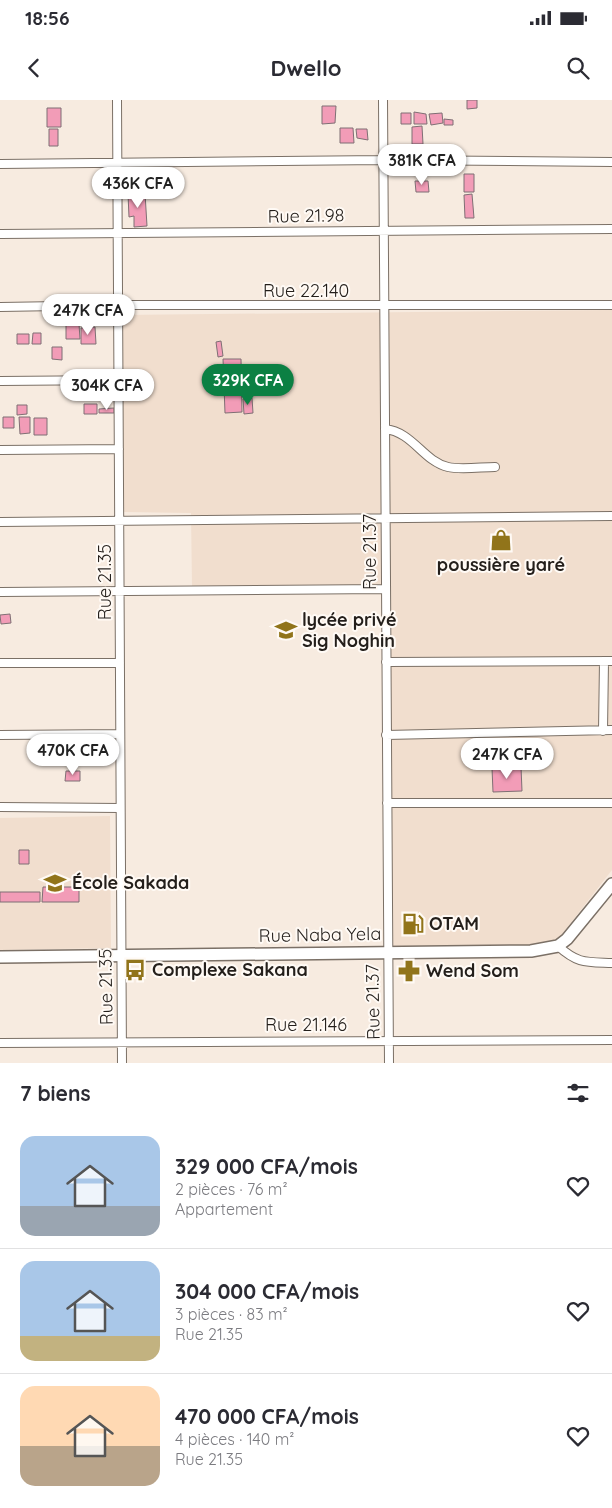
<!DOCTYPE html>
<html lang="fr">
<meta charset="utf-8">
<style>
body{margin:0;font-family:Quicksand,sans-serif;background:#f2f2f3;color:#2b2b33;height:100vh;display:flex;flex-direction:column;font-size:19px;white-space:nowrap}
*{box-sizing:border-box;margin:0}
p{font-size:16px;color:#7c7c81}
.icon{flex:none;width:28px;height:28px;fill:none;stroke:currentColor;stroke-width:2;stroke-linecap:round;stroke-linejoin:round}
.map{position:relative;height:963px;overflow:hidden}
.sheet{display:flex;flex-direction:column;background:#fff;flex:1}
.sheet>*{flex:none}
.price{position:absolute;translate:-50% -42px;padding:0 11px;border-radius:18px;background:#fff;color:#222;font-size:16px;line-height:32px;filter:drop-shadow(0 1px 2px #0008)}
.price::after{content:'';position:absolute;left:50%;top:30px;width:15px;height:11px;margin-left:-8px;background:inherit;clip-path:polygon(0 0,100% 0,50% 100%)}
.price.active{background:#0b8043;color:#fff}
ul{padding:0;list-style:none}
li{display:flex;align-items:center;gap:15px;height:125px;padding:0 20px}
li+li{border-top:1px solid #e1e1e2}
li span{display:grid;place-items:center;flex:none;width:140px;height:100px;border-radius:15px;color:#555}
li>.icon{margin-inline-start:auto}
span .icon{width:60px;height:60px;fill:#fffc;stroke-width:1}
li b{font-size:21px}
h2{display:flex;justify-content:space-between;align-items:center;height:60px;padding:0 20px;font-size:21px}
.status{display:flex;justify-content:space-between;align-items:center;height:35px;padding:0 25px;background:#fff;direction:ltr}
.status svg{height:14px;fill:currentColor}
header{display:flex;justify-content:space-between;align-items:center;height:65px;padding:0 20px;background:#fff;font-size:22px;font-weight:800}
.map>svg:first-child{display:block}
.built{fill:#f1dece}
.building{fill:#f29cb7;stroke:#7f6f74}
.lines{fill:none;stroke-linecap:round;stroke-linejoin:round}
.street-casing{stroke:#7b7066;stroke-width:10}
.secondary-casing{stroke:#7b7066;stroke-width:14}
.street{stroke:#fff;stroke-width:8}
.secondary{stroke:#fff;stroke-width:11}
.labels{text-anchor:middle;stroke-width:4;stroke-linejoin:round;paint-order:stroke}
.street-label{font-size:18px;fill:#241f1b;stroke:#fffaf5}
.poi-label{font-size:18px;font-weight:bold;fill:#241f1b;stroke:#fffaf5;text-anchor:start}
</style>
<div class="status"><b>18:56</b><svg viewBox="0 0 49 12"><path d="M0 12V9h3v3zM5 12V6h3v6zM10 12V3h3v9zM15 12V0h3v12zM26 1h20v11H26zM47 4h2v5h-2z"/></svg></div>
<header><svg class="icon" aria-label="back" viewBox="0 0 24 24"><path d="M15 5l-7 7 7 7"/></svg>Dwello<svg class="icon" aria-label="search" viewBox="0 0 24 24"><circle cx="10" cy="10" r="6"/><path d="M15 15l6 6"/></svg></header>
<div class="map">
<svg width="612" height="963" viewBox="0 0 612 963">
<rect width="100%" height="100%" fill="#f7ebe0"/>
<!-- built -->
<path class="built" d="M612,210V557H391L390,486L192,487L191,413L124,412L120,215Z
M612,564V770L559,838L550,843L541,846L392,847L389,566Z
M110,716L111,848L0,850V718Z"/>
<!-- building -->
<path class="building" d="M467,0H477V8L467,9Z
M322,6H336L335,23L322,24Z
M47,8H61V27H47Z
M414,12L426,14L427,24H414Z
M401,13H411V24H401Z
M442,13L443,23L431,25L429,14Z
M444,19L453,20V25H444Z
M422,26L423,44H412V27Z
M340,28H353L354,43H340Z
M49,29H58V46H49Z
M356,29H367L368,40L357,38Z
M464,74H474V92H464Z
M415,81H428L429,92H416Z
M145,93L147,126L134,127V116L129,117L128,94Z
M472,94L474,118H465L464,95Z
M79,224L80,239H66V225Z
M95,227L96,244H81V228Z
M33,233H41V244H32Z
M17,234H29V244H17Z
M221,241L223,256L218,257L216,242Z
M52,247H62V260L52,259Z
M223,259H241L242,312L225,313Z
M252,298L253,313L244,314L243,299Z
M84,304H97V314H84Z
M17,305H27V314L17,315Z
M114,308V313H99V309Z
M3,317H14V328H3Z
M19,317H30V333L20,334Z
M34,318H47V335H34Z
M10,514L11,523L1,524L0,515Z
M521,667L522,691L493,692L492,668Z
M66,671H80V681H65Z
M19,750H29V764H19Z
M43,787H79V802H42Z
M0,792H40V802H0Z"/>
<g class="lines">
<!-- street casing -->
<g class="street-casing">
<path id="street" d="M117,0L122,963
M383,0L389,963
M0,64L383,60L612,62
M0,134L612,129
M0,207L119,205H612
M0,281L119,280
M385,329C413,332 423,361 448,367C460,370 482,367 495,367
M0,350L119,349
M0,422L612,416
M0,492L385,489
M386,562L612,561
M0,563H120
M603,631L604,561
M0,635L120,634
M386,635L612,630
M387,703H612
M0,707L120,708
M558,846C578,864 586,862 612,863
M0,943L612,940"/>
</g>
<!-- secondary casing -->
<g class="secondary-casing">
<path id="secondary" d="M0,857L531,851L558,846L567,839L612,784"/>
</g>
<!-- street -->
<use href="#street" class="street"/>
<!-- secondary -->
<use href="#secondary" class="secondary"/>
</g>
<!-- icons -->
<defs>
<g id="shop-bare" transform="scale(1.725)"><path d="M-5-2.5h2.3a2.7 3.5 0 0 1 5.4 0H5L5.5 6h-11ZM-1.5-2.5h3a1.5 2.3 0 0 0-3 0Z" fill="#91741a" stroke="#fffaf5" stroke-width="2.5" paint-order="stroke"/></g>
<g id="school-bare" transform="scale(1.725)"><path d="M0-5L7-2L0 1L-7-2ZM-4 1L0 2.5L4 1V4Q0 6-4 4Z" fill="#91741a" stroke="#fffaf5" stroke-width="2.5" paint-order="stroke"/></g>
<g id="fuel-bare" transform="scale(1.725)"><path d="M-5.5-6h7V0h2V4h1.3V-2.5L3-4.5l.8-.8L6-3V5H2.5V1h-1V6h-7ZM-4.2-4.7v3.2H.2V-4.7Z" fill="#91741a" stroke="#fffaf5" stroke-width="2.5" paint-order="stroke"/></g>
<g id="bus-bare" transform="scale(1.725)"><path d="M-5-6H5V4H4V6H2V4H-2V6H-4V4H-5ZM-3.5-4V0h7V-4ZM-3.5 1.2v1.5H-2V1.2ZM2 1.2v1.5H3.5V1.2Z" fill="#91741a" stroke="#fffaf5" stroke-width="2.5" paint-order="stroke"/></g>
<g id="pharmacy-bare" transform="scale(1.725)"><path d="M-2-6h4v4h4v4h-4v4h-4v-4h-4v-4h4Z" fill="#91741a" stroke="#fffaf5" stroke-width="2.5" paint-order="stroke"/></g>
</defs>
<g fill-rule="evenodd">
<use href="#shop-bare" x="501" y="440"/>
<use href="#school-bare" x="286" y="530"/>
<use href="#school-bare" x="55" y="783"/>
<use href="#fuel-bare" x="413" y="824"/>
<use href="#bus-bare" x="135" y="870"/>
<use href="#pharmacy-bare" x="409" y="871"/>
</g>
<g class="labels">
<!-- street labels -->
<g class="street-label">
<text transform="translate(306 116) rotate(-1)" y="6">Rue 21.98</text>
<text x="306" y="197">Rue 22.140</text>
<text transform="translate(370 452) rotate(-90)" y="6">Rue 21.37</text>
<text transform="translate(105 482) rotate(-90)" y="6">Rue 21.35</text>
<text transform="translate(320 835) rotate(-1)" y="6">Rue Naba Yela</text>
<text transform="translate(106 887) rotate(-91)" y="6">Rue 21.35</text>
<text transform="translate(373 902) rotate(-91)" y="6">Rue 21.37</text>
<text x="306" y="931">Rue 21.146</text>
</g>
<!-- poi labels -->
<g class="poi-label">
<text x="501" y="471" text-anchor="middle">poussière yaré</text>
<text x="302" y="526">lycée privé<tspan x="302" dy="21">Sig Noghin</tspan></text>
<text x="72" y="789">École Sakada</text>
<text x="429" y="830">OTAM</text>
<text x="152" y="876">Complexe Sakana</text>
<text x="426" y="877">Wend Som</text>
</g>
</g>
</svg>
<b class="price" style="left:422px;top:86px">381K CFA</b>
<b class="price" style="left:138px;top:109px">436K CFA</b>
<b class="price" style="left:88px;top:236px">247K CFA</b>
<b class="price active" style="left:248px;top:306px">329K CFA</b>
<b class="price" style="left:107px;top:311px">304K CFA</b>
<b class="price" style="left:73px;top:676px">470K CFA</b>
<b class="price" style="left:507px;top:680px">247K CFA</b>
</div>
<section class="sheet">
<h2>7 biens<svg class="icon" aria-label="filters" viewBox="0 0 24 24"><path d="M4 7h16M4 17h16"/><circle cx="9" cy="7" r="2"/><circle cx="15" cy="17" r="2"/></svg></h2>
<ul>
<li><span style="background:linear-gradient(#a9c7e8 70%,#9aa5b1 0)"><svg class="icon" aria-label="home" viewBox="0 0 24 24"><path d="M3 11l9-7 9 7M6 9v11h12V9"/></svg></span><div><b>329 000 CFA/mois</b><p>2 pièces · 76 m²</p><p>Appartement</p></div><svg class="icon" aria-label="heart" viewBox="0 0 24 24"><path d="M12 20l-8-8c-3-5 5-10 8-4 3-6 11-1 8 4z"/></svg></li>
<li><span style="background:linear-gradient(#a9c7e8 75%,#c2b280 0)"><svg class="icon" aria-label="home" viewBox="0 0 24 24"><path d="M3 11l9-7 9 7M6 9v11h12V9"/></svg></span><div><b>304 000 CFA/mois</b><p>3 pièces · 83 m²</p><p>Rue 21.35</p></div><svg class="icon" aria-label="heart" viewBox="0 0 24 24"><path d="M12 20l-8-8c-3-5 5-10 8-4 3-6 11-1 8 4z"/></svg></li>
<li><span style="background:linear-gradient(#ffd9b3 60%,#b9a48a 0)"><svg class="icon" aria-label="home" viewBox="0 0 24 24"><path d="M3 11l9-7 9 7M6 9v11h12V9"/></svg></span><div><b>470 000 CFA/mois</b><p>4 pièces · 140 m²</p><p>Rue 21.35</p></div><svg class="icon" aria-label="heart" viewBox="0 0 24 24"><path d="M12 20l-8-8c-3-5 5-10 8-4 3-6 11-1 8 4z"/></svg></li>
</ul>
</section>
